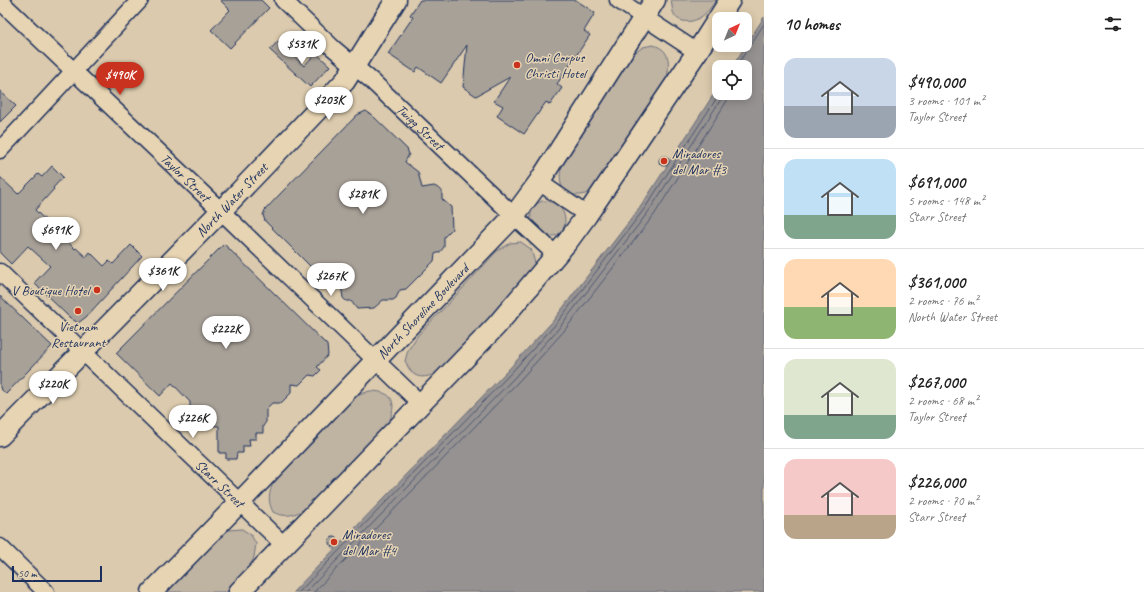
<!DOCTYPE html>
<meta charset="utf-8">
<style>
body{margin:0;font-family:Caveat,sans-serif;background:#f6f6f6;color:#222;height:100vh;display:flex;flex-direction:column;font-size:15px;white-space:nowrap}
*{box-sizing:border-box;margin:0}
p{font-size:13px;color:#767676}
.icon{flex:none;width:22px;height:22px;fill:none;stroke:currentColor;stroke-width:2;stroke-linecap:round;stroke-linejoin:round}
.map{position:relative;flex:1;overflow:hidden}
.drawer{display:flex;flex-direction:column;background:#fff;width:380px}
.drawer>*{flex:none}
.needle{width:26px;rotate:43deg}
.fabs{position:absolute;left:712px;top:12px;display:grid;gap:8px}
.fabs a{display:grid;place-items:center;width:40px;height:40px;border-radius:8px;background:#fff;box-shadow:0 2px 10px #0003;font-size:20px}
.scale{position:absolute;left:12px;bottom:10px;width:90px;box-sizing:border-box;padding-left:4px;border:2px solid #1b2f5e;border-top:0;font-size:11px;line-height:14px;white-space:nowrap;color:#1b2f5e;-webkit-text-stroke:3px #e7d4b2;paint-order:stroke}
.price{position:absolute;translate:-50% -34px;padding:0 9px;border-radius:14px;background:#fff;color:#222;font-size:13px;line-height:26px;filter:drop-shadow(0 1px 2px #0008)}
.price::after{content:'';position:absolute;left:50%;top:24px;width:12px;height:9px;margin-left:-6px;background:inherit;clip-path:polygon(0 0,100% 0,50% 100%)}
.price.active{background:#c8321e;color:#fff}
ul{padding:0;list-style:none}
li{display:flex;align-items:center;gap:12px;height:100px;padding:0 20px}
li+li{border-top:1px solid #e0e0e0}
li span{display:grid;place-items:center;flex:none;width:112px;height:80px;border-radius:12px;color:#555}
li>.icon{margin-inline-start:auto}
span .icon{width:48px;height:48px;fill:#fffc;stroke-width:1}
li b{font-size:17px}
h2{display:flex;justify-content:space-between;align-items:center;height:48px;padding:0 20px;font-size:17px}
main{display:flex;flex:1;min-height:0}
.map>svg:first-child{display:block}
.green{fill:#bfb3a2;stroke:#6d7180}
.water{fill:#969291;stroke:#656a7d}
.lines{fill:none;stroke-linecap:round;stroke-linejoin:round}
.shore{stroke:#4c5772;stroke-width:1}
.building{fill:#a8a198;stroke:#1b2f5e}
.minor-casing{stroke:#1b2f5e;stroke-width:19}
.major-casing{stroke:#1b2f5e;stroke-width:23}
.minor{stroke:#e7d4b2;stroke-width:16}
.major{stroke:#e7d4b2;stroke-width:20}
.poi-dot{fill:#c8321e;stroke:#e7d4b2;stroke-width:1.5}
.labels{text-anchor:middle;stroke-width:3;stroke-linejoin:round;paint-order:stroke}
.poi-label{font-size:14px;fill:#1b2f5e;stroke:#e7d4b2;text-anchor:start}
.street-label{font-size:14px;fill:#1b2f5e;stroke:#e7d4b2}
</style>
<main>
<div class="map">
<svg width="764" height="592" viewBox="0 0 764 592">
<rect width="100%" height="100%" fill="#dbcaad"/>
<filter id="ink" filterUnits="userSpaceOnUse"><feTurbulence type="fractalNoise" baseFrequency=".025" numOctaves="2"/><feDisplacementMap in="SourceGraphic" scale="8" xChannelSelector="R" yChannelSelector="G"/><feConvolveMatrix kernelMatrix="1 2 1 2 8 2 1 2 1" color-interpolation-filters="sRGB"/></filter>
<g filter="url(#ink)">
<!-- green -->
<path class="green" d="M671,0H716C708,12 698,24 683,21C680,20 677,19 675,16C672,12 672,4 671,0Z
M653,45C673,50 669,67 666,83L601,182C597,186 592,191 588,193C578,197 565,196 561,184C559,176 561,167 563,159L629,57L643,47Z
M542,201C573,199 571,243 546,235C541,233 535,226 531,223C530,211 531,206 542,201Z
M521,242L531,249L535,263L530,276L448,368C437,373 419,384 410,370C408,368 407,364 405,361L408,350L418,335L463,288L497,251L510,243Z
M369,391C398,391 396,406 387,428L310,506C297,514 287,519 273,512C266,498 270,489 277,476L355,397Z
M242,529L251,535L256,544L254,557L249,570L227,592H163L215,539L229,530Z"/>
<!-- water -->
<path class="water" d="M764,17V592H293L508,370L552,322L641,206L719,86V93H745V67H732Z"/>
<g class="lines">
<!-- shore -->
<path class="shore" d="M736,67L764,24
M299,592L511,373L556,324L645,208L720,93
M306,592L515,377L559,328L649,211L725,93
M314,592L519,381L564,331L654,215L732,93"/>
</g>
<!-- building -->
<path class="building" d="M220,0H261L269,8L230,48L211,30L230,10Z
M420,0H576L595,13L584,31L590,35L557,84L562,88L550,105L546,102L524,134L497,116L503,106L494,101L510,77L476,96L463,87L467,45L441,83L418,67L415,72L388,54L413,17L410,15Z
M278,41L304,66L316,53L330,66L310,87L270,50Z
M0,91L16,106L0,122Z
M366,111L373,116L407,149L409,154L405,162L418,172L422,188L434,186L440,189L442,191V199L451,207L452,229L444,237V247L440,252L435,254L434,261L406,289L400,290L396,298L393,300H383L374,308L357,309L351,301H346L343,298L340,278L331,282L322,278L265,221L263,215L265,210L281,193L357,115Z
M659 161a5 5 0 1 1 10 0a5 5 0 1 1-10 0Z
M52,166L63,177L53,188L54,189L35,210L75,249L76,248L86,257L90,252L104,266L109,261L113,264L131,245L142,256L86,317L78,323L69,317L34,283L50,266L28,246L11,264L0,253V177L18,194L38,174L42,177Z
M224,244L327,345L328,355L317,367L321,370L315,376L309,375L299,385L291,384V393L281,403H272L266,409V422L263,426V433H256V439H249L250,446H243V453H237L236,459H226V453H219V426L190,425V402L172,383L160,396L116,353Z
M0,296L52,346L6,394L0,388Z
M329 542a5 5 0 1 1 10 0a5 5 0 1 1-10 0Z"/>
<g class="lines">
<!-- minor casing -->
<g class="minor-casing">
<g id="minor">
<path id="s1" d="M283,0L333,48L372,81L514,216L556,255"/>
<path d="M618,0L697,52"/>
<path id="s2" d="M0,1L221,211L421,404"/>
<path d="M0,150L140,0"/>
<path d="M539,182L587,215"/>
<path id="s3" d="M0,272L285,546"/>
<path d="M0,547L46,592"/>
</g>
</g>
<!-- major casing -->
<g class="major-casing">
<g id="major">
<path id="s4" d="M0,436L221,211L345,81L396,0"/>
<path id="s5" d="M152,592L240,502L514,216L539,182L655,0"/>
<path d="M239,592L496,326L568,241L587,215L697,52L730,0"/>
</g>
</g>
<!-- minor -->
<use href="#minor" class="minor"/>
<!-- major -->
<use href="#major" class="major"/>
</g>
</g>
<!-- markers -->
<g class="poi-dot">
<circle cx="517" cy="65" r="4"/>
<circle cx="664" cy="161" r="4"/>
<circle cx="97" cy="290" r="4"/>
<circle cx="78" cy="311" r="4"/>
<circle cx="334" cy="542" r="4"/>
</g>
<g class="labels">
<!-- poi labels -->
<g class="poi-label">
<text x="525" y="62">Omni Corpus<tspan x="525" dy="16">Christi Hotel</tspan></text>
<text x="672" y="158">Miradores<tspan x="672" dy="16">del Mar #3</tspan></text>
<text x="89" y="295" text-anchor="end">V Boutique Hotel</text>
<text x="78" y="331" text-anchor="middle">Vietnam<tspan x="78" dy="16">Restaurant</tspan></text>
<text x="342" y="539">Miradores<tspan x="342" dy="16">del Mar #4</tspan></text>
</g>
<!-- street labels -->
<g class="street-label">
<text dy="5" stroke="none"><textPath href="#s1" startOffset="187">Twigg Street</textPath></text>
<text dy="5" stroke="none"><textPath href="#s2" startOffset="256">Taylor Street</textPath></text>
<text dy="5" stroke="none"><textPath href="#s4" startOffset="331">North Water Street</textPath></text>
<text dy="5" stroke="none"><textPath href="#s5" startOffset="390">North Shoreline Boulevard</textPath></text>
<text dy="5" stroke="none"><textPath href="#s3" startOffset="305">Starr Street</textPath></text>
</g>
</g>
</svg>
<div class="fabs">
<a><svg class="needle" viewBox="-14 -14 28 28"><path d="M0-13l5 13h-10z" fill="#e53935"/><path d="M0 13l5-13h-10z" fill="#767676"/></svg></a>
<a><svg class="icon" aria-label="locate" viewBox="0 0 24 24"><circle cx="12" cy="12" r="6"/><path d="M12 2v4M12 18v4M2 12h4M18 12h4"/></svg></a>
</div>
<div class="scale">50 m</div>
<b class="price" style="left:302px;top:65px">$531K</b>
<b class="price active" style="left:120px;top:96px">$490K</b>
<b class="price" style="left:329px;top:121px">$203K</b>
<b class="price" style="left:363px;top:215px">$281K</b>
<b class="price" style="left:56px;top:251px">$691K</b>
<b class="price" style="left:163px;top:292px">$361K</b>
<b class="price" style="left:331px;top:297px">$267K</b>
<b class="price" style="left:226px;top:350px">$222K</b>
<b class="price" style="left:53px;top:405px">$220K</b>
<b class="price" style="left:193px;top:439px">$226K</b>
</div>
<section class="drawer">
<h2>10 homes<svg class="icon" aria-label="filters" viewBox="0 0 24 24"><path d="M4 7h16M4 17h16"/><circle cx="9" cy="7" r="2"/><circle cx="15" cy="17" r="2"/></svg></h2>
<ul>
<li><span style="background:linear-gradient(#c9d6e8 60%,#9aa5b1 0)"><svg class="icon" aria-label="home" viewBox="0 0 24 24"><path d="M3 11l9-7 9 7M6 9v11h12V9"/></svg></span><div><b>$490,000</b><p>3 rooms · 101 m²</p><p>Taylor Street</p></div></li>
<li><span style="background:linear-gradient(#bfe0f5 70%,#7fa58c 0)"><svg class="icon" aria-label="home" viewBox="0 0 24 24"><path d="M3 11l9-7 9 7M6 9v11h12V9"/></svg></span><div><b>$691,000</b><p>5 rooms · 148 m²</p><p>Starr Street</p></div></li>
<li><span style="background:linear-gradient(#ffd9b3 60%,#8fb573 0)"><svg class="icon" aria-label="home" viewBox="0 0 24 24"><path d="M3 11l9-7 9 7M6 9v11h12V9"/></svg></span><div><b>$361,000</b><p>2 rooms · 76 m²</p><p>North Water Street</p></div></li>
<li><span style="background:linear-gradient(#dfe7d0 70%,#7fa58c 0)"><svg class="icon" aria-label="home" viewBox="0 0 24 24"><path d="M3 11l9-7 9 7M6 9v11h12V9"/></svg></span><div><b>$267,000</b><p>2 rooms · 68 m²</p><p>Taylor Street</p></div></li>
<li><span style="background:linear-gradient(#f6c9c9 70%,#b9a48a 0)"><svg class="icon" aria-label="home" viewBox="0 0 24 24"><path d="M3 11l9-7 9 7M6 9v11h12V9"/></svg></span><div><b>$226,000</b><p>2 rooms · 70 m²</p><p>Starr Street</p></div></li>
</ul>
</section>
</main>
